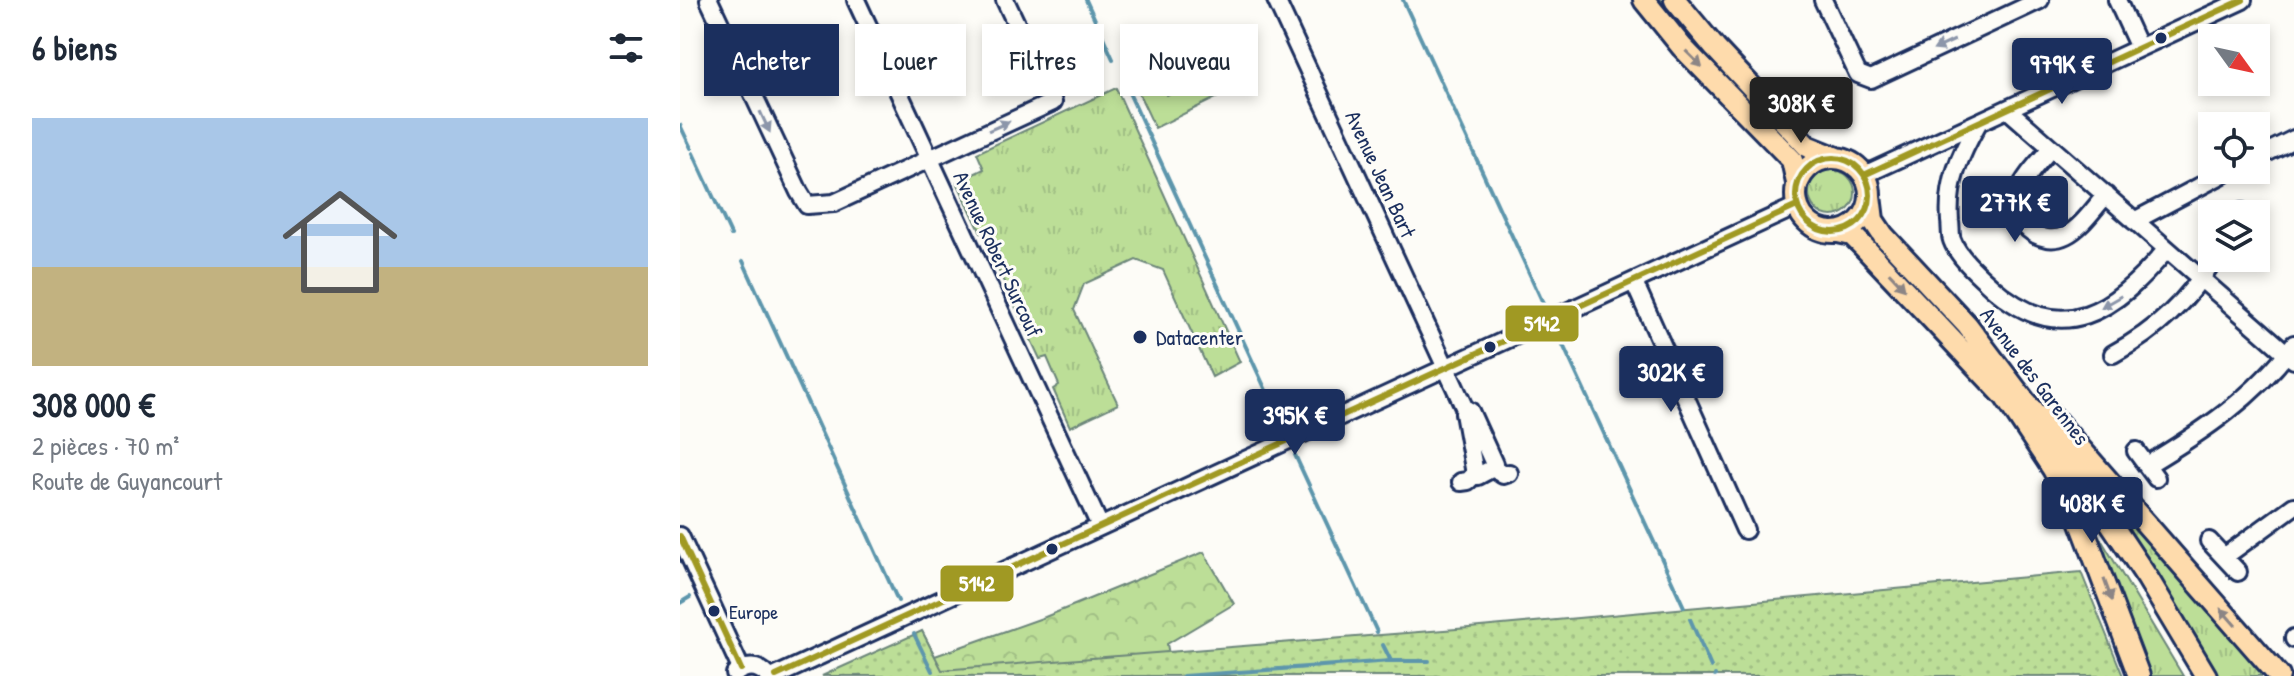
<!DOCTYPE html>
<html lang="fr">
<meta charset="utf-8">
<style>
body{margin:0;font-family:"Patrick Hand",sans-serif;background:#f2f2f3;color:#1f2937;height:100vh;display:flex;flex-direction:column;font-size:30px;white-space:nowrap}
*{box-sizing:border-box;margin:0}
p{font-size:26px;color:#747a83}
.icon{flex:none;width:44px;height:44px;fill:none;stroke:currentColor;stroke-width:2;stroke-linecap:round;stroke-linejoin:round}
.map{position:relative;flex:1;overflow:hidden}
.details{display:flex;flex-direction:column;background:#fff;width:680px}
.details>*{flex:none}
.guide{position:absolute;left:24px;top:24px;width:760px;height:72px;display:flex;gap:16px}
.needle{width:52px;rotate:123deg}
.buttons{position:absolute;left:1518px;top:24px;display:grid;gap:16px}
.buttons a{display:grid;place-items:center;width:72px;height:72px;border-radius:0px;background:#fff;box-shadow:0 4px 12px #0003;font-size:40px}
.price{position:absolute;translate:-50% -68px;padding:0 18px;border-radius:8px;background:#1b2f5e;color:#fff;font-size:26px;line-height:52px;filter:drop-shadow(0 2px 4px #0008)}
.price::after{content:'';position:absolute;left:50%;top:48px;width:24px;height:18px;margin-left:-12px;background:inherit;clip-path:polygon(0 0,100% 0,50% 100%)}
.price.on{background:#222;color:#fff}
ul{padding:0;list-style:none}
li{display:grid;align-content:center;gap:16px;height:424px;padding:0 32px}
li span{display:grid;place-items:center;height:248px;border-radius:0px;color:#555}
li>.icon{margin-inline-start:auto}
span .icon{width:144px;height:144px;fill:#fffc;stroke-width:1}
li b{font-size:34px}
h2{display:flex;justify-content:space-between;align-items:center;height:96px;padding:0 32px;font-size:34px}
.tag{padding:0 28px;border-radius:0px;background:#fff;box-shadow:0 4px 12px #0003;font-size:28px;line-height:72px}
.tag.on{background:#1b2f5e;color:#fff}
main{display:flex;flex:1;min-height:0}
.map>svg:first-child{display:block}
.grass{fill:url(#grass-tufts);stroke:#6c867a;stroke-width:2}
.forest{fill:url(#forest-crowns);stroke:#6c867a;stroke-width:2}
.park{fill:url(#park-dots);stroke:#6c867a;stroke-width:2}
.pitch{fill:#bcde97;stroke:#6c867a;stroke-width:2}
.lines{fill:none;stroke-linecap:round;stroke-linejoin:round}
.stream{stroke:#5d96ac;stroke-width:4}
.minor-casing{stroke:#1b2f5e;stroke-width:22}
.major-casing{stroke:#1b2f5e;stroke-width:26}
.minor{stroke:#fdfcf7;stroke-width:16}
.major{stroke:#fedbac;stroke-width:20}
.bus-1-casing{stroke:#fdfcf7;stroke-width:12}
.bus-1{stroke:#a09923;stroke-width:6}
.oneway{fill:#8c96aa}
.oneway2{fill:#8c8585}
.bus-dot{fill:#1b2f5e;stroke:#fdfcf7;stroke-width:3}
.labels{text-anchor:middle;stroke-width:6;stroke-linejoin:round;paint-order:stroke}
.bus-label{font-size:20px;fill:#1b2f5e;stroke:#fdfcf7;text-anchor:start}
.street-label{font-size:22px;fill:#1b2f5e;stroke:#fdfcf7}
.poi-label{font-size:22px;fill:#1b2f5e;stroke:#fdfcf7;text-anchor:start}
.line-badge{stroke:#fdfcf7;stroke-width:3}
.badge-label{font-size:22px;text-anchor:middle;font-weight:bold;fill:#fff}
</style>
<main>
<section class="details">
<h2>6 biens<svg class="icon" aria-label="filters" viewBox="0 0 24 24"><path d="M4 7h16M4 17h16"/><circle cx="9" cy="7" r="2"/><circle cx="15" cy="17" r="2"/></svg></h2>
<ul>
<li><span style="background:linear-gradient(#a9c7e8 60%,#c2b280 0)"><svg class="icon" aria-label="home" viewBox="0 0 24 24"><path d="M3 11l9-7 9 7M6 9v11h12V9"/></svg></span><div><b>308 000 €</b><p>2 pièces · 70 m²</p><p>Route de Guyancourt</p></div></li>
</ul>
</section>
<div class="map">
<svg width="1614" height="676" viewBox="0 0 1614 676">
<defs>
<pattern id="grass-tufts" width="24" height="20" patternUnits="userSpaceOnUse" patternTransform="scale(2)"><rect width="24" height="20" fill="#bcde97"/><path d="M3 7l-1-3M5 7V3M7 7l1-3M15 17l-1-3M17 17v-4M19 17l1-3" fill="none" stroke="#a1bf85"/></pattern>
<pattern id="forest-crowns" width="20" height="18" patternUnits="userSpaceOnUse" patternTransform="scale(2)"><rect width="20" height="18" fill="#bcde97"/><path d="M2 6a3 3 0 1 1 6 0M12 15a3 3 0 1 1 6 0" fill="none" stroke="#a1bf85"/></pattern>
<pattern id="park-dots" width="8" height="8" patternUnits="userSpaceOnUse" patternTransform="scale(2)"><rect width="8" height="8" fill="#bcde97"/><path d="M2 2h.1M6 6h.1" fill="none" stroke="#a1bf85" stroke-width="1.8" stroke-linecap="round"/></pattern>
</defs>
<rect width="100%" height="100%" fill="#fdfcf7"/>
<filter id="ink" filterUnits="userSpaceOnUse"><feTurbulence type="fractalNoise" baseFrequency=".0125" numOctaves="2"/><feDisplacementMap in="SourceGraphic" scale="16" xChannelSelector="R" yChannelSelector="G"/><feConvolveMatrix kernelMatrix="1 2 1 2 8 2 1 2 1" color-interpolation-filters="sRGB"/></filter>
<g filter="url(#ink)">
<!-- grass -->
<path class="grass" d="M973,0H987L1102,131L1099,134L1042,79Z
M436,88L560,362L532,377L483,270L456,260L404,284L394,310L438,404L390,427L373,389L379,385L367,357L360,359L314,261L321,257L308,230L301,233L277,182L304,169L297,153Z
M1129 193a23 23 0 1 1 46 0a23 23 0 1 1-46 0Z
M1378,440L1587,676H1532Z
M1398,501L1503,676H1467Z"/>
<!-- forest -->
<path class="forest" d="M524,552L554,604L487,644L491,665L569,676H160L242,631L255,656L365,617Z"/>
<!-- park -->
<path class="park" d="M1401,572L1443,676H142L242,631L262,670L789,628Z"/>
<!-- pitch -->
<path class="pitch" d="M476,70L487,95L529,75L540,96L475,128L453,81Z"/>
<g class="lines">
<!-- stream -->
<path class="stream" d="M406,0L433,59
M723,0L863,303
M445,84L601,423
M0,125L11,148
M13,153L51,235
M63,261L218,601
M878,334L1004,607
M615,455L697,632
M0,603L10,597
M1010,619L1031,667
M234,634L252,671
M703,645L711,661
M1035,675V676
M503,676L711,661H749"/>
<!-- minor casing -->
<g class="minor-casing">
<path id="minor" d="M29,0L119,192L127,205L154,203L373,102L325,0
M176,0L420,526
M596,0L785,409L784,413L795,474L798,476L813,468L814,464L790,411L785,409
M1143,0L1178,74L1191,79L1360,0
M1437,0L1459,48
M1327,109L1614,360
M1298,123C1280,155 1267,183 1270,221C1271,227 1270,235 1272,240C1278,257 1299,275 1312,287C1382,350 1436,310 1487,249
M1371,148C1360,161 1344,177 1338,193C1328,221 1360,248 1386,235C1402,227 1414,208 1426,195
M1576,158L1614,139
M1184,175L1563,0
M1560,214L1562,212
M1454,221L1551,170
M954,282L1065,530
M1433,354C1479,329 1507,301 1535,258
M1456,451L1476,478
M1467,465C1522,432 1575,397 1614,344
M813,468L823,475L829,473
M781,482L788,481L795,474
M0,536L61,669
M1529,541L1558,572
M1544,557L1614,506
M1614,638V639
M55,674C66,665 78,665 88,676
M96,676L1117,206"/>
</g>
<!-- major casing -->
<g class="major-casing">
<path id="major" d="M964,0L1002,47L1112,160L1117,183
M995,0L1035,48L1127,146L1157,158
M1116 195a37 37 0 1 1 74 0a37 37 0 1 1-74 0Z
M1190,196L1193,220L1203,235L1287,325L1384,453L1468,579L1526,676
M1158,232L1172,235L1183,246L1333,405
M1326,398L1373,469L1400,520L1459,676
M1370,414L1599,676"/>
</g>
<!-- minor -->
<use href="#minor" class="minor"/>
<!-- major -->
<use href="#major" class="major"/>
<!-- bus-1 casing -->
<g class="bus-1-casing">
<path id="bus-1" d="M1116 195a37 37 0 1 1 74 0a37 37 0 1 1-74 0Z
M1184,175L1563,0
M0,536L61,669
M96,676L1117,206"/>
</g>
<!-- bus-1 -->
<use href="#bus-1" class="bus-1"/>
</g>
<!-- one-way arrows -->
<defs><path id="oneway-solid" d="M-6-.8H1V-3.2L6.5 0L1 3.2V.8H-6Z" transform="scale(2)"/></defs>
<g class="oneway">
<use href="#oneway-solid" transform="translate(1264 45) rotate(155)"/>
<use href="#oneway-solid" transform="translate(85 122) rotate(65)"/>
<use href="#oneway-solid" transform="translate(319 126) rotate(-24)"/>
<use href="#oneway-solid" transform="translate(1431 302) rotate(150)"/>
</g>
<g class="oneway2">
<use href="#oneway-solid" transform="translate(1014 59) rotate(45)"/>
<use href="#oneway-solid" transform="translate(1217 281) rotate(47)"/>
<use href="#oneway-solid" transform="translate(1428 590) rotate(70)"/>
<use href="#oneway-solid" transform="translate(1548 617) rotate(-131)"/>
</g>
</g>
<!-- markers -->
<g class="bus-dot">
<circle cx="1481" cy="38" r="7"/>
<circle cx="460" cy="337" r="8"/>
<circle cx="810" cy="347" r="7"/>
<circle cx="372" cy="549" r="7"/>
<circle cx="34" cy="611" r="7"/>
</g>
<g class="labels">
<!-- bus labels -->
<g class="bus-label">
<text x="49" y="619">Europe</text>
</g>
<!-- street labels -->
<g class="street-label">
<text transform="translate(701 174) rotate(65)" y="8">Avenue Jean Bart</text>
<text transform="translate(318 254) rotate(65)" y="8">Avenue Robert Surcouf</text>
<text transform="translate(1355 376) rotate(53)" y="8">Avenue des Garennes</text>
</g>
<!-- poi labels -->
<g class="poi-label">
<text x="476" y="345">Datacenter</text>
</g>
</g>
<g class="line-badge">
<rect x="824" y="304" width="76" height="39" rx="8" fill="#a09923"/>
<rect x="259" y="564" width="76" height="39" rx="8" fill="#a09923"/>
</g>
<g class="badge-label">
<text x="862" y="331">5142</text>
<text x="297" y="591">5142</text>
</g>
</svg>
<div class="buttons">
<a><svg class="needle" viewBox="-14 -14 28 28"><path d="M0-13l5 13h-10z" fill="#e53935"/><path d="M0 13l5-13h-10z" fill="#747a83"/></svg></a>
<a><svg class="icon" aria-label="locate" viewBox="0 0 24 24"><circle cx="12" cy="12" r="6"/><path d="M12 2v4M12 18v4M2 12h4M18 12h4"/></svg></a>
<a><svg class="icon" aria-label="layers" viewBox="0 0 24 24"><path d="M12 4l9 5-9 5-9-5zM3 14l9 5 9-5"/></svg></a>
</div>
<b class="price" style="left:1382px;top:106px">979K €</b>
<b class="price on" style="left:1121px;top:145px">308K €</b>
<b class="price" style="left:1335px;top:244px">277K €</b>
<b class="price" style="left:991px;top:414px">302K €</b>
<b class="price" style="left:615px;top:457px">395K €</b>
<b class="price" style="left:1412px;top:545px">408K €</b>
<div class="guide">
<a class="tag on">Acheter</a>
<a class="tag">Louer</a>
<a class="tag">Filtres</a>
<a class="tag">Nouveau</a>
</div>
</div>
</main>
